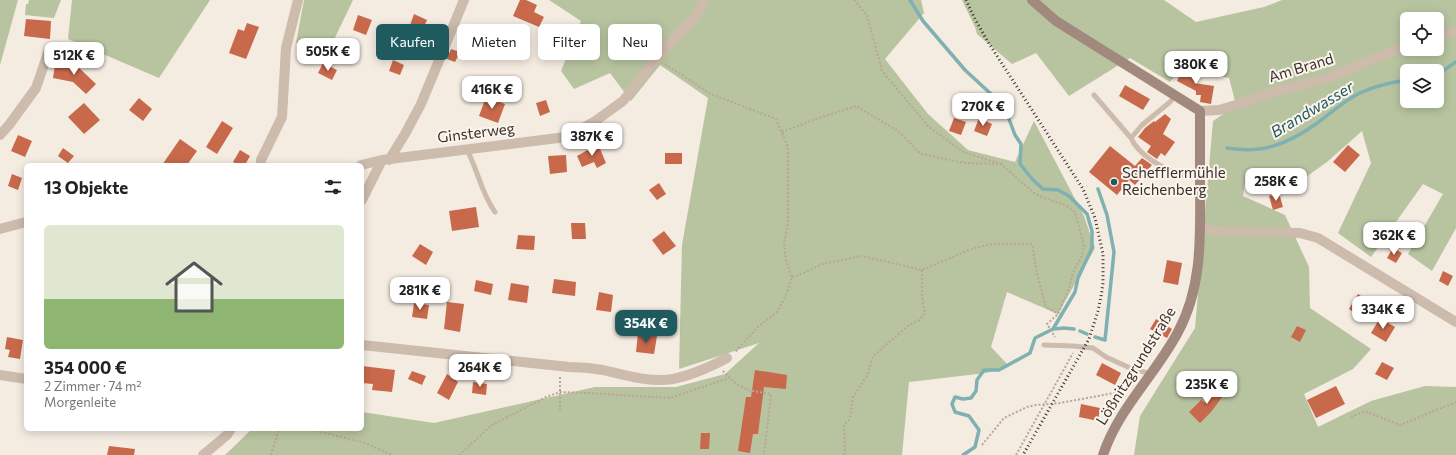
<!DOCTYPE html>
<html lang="de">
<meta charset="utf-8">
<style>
body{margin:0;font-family:Commissioner,sans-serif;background:#f6f6f6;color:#222;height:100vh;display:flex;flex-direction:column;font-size:15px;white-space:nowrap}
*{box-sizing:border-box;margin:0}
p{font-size:13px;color:#767676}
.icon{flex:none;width:22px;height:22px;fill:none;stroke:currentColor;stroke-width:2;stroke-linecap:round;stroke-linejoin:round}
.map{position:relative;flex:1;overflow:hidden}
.drawer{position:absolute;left:24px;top:163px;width:340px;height:268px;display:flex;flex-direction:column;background:#fff;border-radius:6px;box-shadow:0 2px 10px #0003}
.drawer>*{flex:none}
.top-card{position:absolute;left:376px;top:24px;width:380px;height:36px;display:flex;gap:8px}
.controls{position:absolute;left:1400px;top:12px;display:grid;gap:8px}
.controls a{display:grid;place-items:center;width:44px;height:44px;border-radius:6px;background:#fff;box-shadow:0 2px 10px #0003;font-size:20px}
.price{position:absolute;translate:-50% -34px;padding:0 9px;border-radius:8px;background:#fff;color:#222;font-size:13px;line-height:26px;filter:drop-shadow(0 1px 2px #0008)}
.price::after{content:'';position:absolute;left:50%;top:24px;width:12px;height:9px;margin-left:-6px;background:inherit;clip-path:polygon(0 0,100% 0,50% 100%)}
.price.current{background:#1f5a5e;color:#fff}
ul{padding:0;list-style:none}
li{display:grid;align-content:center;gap:8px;height:212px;padding:0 20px}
li span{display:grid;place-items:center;height:124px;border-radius:6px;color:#555}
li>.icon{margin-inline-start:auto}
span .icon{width:72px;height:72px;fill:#fffc;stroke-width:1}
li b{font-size:17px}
h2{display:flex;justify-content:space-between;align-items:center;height:48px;padding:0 20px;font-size:17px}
.pill{padding:0 14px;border-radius:6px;background:#fff;box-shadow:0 2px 10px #0003;font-size:14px;line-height:36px}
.pill.current{background:#1f5a5e;color:#fff}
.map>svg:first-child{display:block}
.green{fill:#b8c4a0;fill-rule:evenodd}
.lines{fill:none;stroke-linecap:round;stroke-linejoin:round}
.stream{stroke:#7fb0b2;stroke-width:3.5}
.building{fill:#c8694b}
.path{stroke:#b9a596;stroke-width:2;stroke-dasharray:2 2;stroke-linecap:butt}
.lane{stroke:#cdbbac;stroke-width:5}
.street{stroke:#cdbbac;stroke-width:10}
.secondary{stroke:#a18a7d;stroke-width:10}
.rail{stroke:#3b302b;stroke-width:3;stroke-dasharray:1 3;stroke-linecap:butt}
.poi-dot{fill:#1f5a5e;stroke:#fbf5ee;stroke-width:1.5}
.labels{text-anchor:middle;stroke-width:4;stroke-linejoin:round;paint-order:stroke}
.street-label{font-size:15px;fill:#3b302b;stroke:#fbf5ee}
.poi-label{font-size:15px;fill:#3b302b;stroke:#fbf5ee;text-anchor:start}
.water-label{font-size:16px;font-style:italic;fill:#1f5a5e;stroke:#fbf5ee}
</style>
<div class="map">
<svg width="1456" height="455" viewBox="0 0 1456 455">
<rect width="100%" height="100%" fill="#f4ebe1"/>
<!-- green -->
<path class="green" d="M0,0H18L0,65Z
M29,0H61L54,18L25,15L26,4H28Z
M72,0H210L159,78L68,39Z
M304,0H353L330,48L296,43Z
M549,0H921L924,13L885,59L928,114L968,150L1015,162L1034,121L1084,216L1095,248L1058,314L1007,292L991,347L1009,366L986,373L909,382L902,455H225L252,429H362V412L434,423L595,387H676L725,374L759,343L679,369L682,245L708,98L660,65L631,101L610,73L574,89L561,71L581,21Z
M962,0H1164L1196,22L1264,7L1282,0H1456V228L1432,271L1408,254L1443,194L1423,184L1371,257L1338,233L1371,163L1362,131L1327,162L1306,177L1246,176L1243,196L1285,215L1309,267L1310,308L1371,349L1353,369L1304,394L1318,427L1371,401L1425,386L1456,387V455H1134L1140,416L1195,328L1213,121L1236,105L1229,78L1200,72L1184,64L1170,82L1130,58L1069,96L1036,53L1012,64L977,34L975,27ZM1407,19H1437V49H1407ZM1407,71H1437V101H1407Z"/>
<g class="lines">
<!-- stream -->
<path class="stream" d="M910,0L923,21L965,70L1004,106L1015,135L1021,144L1020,164L1033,180L1043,189L1058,190L1069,196L1087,214L1092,231V248L1078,278L1075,292L1053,329L1035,338L1030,353L999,370H984L977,380L976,391L971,398L963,399L955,397L952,404L955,412L969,416L979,430L975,447L963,455
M1437,75L1456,62
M1227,148C1261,154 1285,145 1313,126C1329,115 1343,101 1360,93C1373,87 1393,82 1407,80
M1053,329L1064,328L1074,329
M1080,331L1087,334
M1095,337L1105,340L1114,252L1107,215L1098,189"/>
</g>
<!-- building -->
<path class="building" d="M520,0H526L537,5L534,12L544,17L539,27L513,16Z
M414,14L427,20L421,33L409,28Z
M358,15L372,20L366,35L353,30Z
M26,19L51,21L50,39L24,36Z
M247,23L259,27L246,59L229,53L238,29L244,31Z
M451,49L460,52L455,62L447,59Z
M66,60L76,62L75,64L96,84L86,94L73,82L53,78L55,65L65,66Z
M393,60L404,65L400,75L389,71Z
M323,63L337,70L332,80L318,73Z
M1184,66L1199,74L1194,83L1214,86L1211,104L1200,102L1201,95H1196V91L1177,81Z
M1125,85L1150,99L1143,110L1119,96Z
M486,97L505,104L498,123L479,116Z
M139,98L152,109L143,121L129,110Z
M546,100L550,112L540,116L536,103Z
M84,103L100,120L84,134L68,117Z
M1165,114L1171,119L1163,134L1175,142L1165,156L1161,153L1157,159L1147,152L1151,146L1138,137L1145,128L1154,121L1155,122Z
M954,118L966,122L961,135L949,131Z
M979,118L992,124L987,136L974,131Z
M222,121L233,128L217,154L206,147Z
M18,135L32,141L25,157L11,151Z
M180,139L197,151L187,165H162Z
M598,144L606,163L597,168L594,162L582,167L577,156Z
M1348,145L1360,155L1345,172L1333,162Z
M1110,146L1135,166L1142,158L1152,165L1135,185L1129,180L1117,195L1089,172Z
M63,148L74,156L68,163L58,156Z
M240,150L250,156L245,165H238L233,162Z
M665,153H682V164H665Z
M566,155L567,172L550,174L548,156Z
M12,174L22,178L18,190L8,186Z
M659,183L666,194L657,200L649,190Z
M1279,193L1283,207L1273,210L1269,196Z
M476,207L479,227L452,231L449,211Z
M571,223H585L586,239H572Z
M664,231L676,246L663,255L652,240Z
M518,235L535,236L534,250L516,249Z
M420,244L433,252L426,265L412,256Z
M1393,248L1402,253L1396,263L1387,258Z
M1167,260L1182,263L1178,285L1163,282Z
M1443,271L1453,276L1448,286L1439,281Z
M554,279L576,282L575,296L552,293Z
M476,280L493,284L491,295L474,291Z
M511,283L529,286L527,303L508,300Z
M599,292L613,295L611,312L596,310Z
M1358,294L1367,300L1358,315L1349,309Z
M447,302L464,304L460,332L444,329Z
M414,303L429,305L427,319L412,317Z
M1380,318L1395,327L1386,342L1371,333Z
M1156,319L1172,329L1167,338L1150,329Z
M1297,326L1306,330L1300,342L1291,337Z
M638,333L657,336L654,354L636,352Z
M7,337L23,340L20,359L8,357L10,350L5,349Z
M1382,362L1394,368L1387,380L1375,374Z
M1102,363L1121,373L1115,385L1096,375Z
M362,366L395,370L392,392L372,390L373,384L362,383Z
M755,370L787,375L786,389L764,387L758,434H753L750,453L738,451L746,397H751Z
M412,371L426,376L422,385L408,379Z
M447,374L458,382L449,400L437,393Z
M473,382L487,384L486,395L472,393Z
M1217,386L1226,392L1211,412L1200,423L1189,412L1201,400L1205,403Z
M1336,386L1345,404L1316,418L1307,400Z
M1081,404L1100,408L1098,421L1079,417Z
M701,433H710L709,449H700Z
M109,446L135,449L134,455H107Z"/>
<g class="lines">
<!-- path -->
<path class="path" d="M854,0L867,15L882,71L928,126L963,152L1001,164L1034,193L1042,197L1065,205L1075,212L1084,246L1082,255L1073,273L1069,288L1058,314L1047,324L1055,337
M665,64L711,94L776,119L788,147V223L784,243L786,261L792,277L786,295L777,312L759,326L735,352
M782,132L813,120L856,106L898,131L921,154L965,163L999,164
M792,277L804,273L822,264L862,256L922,270L974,248L993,244H1032L1037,274L1046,307L1058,314
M723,371L736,384L748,390L771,394L764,455
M560,411V376
M1351,417L1365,411L1400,425L1456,402
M309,429L365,443L392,455
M982,445L1004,418L1027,407L1036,405L1060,403L1125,391
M271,455L279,429
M459,455L492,425L546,397L560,392L588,393L670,398L729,378
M844,455L845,451L844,425L850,419L853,397L867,376L873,356L908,326L919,320L925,313L922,297V270
M1016,455L1073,353"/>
<!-- lane -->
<path class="lane" d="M1094,95L1131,138C1138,155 1164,169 1181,175C1187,176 1194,176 1200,177
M1131,138L1142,125L1170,102L1175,96
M467,150C478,170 481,193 495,212
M1044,345L1073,346L1093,348L1106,357L1130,368L1151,374"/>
<!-- street -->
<path class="street" d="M1437,35L1456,31
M1200,111L1219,110L1236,105L1274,92L1328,78L1407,45
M0,135L9,125L36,88L49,50
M389,160L405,134L421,104L464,0
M261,165V160L282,117L286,48L298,0
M361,165L382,160L566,137L594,122L623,101L657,58L694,18L705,0
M362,200L382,160
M1201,228L1215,231L1300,233L1318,238L1456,322
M0,229L26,222
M362,345L569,367C581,367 592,368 603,370C624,375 651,383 673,379C693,375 710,367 727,358
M0,375L26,379
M203,455L227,435L231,429"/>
<!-- secondary -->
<path class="secondary" d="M1032,0L1056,21L1200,111C1200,133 1200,155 1200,178C1200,230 1204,284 1178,332C1156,374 1118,409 1103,455"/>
<!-- rail -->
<path class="rail" d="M966,0L975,19L988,42L1083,189L1095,218L1103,254V283L1101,297L1098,311L1089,339L1023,455"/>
</g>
<!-- markers -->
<circle class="poi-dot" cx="1114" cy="182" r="4"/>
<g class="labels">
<!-- street labels -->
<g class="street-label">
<text transform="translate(1301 68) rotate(-17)" y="5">Am Brand</text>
<text transform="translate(476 133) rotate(-7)" y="5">Ginsterweg</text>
<text transform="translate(1136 366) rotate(-58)" y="5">Lößnitzgrundstraße</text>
</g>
<!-- poi labels -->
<g class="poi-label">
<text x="1122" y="178">Schefflermühle<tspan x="1122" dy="17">Reichenberg</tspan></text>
</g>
<!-- water labels -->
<g class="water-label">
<text transform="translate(1312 109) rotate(-31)" y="6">Brandwasser</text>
</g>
</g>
</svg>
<div class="controls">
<a><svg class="icon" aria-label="locate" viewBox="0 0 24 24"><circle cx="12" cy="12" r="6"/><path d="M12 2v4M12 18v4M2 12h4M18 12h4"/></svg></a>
<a><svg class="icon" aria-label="layers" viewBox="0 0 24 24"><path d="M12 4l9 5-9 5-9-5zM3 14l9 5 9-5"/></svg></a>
</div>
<b class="price" style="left:328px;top:72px">505K €</b>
<b class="price" style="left:74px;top:76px">512K €</b>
<b class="price" style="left:1196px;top:85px">380K €</b>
<b class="price" style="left:492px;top:110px">416K €</b>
<b class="price" style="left:983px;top:127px">270K €</b>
<b class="price" style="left:592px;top:157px">387K €</b>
<b class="price" style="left:1276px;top:202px">258K €</b>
<b class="price" style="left:1394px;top:256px">362K €</b>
<b class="price" style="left:420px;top:311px">281K €</b>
<b class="price" style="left:1383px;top:330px">334K €</b>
<b class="price current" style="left:646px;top:344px">354K €</b>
<b class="price" style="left:480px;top:388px">264K €</b>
<b class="price" style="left:1207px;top:405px">235K €</b>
<div class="top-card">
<a class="pill current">Kaufen</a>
<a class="pill">Mieten</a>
<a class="pill">Filter</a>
<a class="pill">Neu</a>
</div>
<section class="drawer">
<h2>13 Objekte<svg class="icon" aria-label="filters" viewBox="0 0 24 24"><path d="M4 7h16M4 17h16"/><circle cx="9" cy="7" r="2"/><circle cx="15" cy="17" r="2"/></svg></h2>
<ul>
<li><span style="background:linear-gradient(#dfe7d0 60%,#8fb573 0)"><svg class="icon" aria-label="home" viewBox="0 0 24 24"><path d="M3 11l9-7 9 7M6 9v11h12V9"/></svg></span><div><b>354 000 €</b><p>2 Zimmer · 74 m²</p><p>Morgenleite</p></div></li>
</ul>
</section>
</div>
